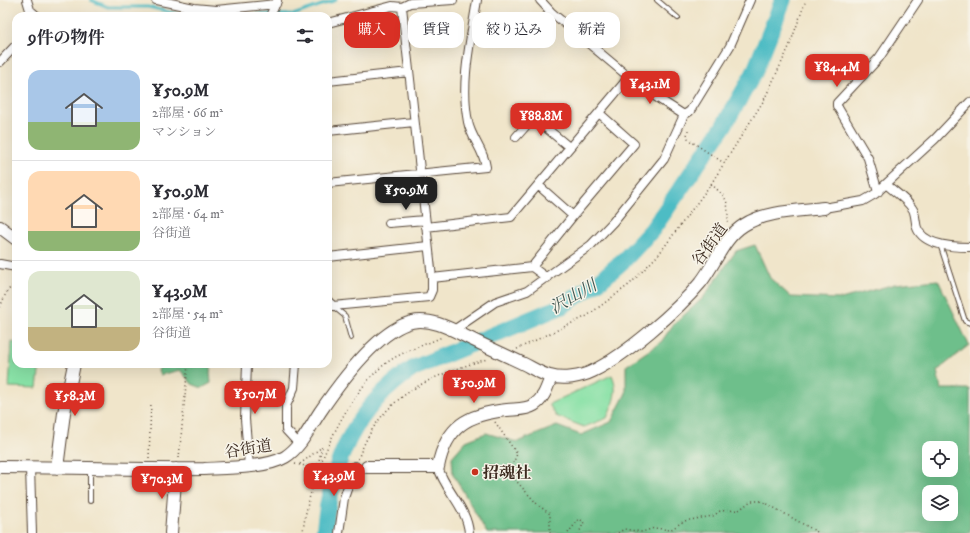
<!DOCTYPE html>
<html lang="ja">
<meta charset="utf-8">
<style>
body{margin:0;font-family:"IM FELL DW Pica","Noto Serif JP",serif;background:#f7f7f7;color:#2b2b33;height:100vh;display:flex;flex-direction:column;font-size:15px;white-space:nowrap}
*{box-sizing:border-box;margin:0}
p{font-size:13px;color:#7c7c81}
.icon{flex:none;width:22px;height:22px;fill:none;stroke:currentColor;stroke-width:2;stroke-linecap:round;stroke-linejoin:round}
.map{position:relative;flex:1;overflow:hidden}
.side{position:absolute;left:12px;top:12px;width:320px;height:356px;display:flex;flex-direction:column;background:#fff;border-radius:12px;box-shadow:0 4px 16px #0002}
.side>*{flex:none}
.top-card{position:absolute;left:344px;top:12px;width:380px;height:36px;display:flex;gap:8px}
.buttons{position:absolute;left:922px;top:441px;display:grid;gap:8px}
.buttons a{display:grid;place-items:center;width:36px;height:36px;border-radius:8px;background:#fff;box-shadow:0 4px 16px #0002;font-size:20px}
.price{position:absolute;translate:-50% -34px;padding:0 9px;border-radius:8px;background:#d93025;color:#fff;font-size:13px;line-height:26px;filter:drop-shadow(0 1px 2px #0008)}
.price::after{content:'';position:absolute;left:50%;top:24px;width:12px;height:9px;margin-left:-6px;background:inherit;clip-path:polygon(0 0,100% 0,50% 100%)}
.price.on{background:#222;color:#fff}
ul{padding:0;list-style:none}
li{display:flex;align-items:center;gap:12px;height:100px;padding:0 16px}
li+li{border-top:1px solid #e1e1e2}
li span{display:grid;place-items:center;flex:none;width:112px;height:80px;border-radius:12px;color:#555}
li>.icon{margin-inline-start:auto}
span .icon{width:48px;height:48px;fill:#fffc;stroke-width:1}
li b{font-size:17px}
h2{display:flex;justify-content:space-between;align-items:center;height:48px;padding:0 16px;font-size:17px}
.tag{padding:0 14px;border-radius:12px;background:#fff;box-shadow:0 4px 16px #0002;font-size:14px;line-height:36px}
.tag.on{background:#d93025;color:#fff}
.map>svg:first-child{display:block}
.green{fill:#88e1a6;stroke:#628662}
.forest{fill:#6ebf8b;stroke:#547454;fill-rule:evenodd}
.lines{fill:none;stroke-linecap:round;stroke-linejoin:round}
.stream{stroke:#4dbcc4;stroke-width:3}
.river{stroke:#4dbcc4;stroke-width:17}
.lane-casing{stroke:#564638;stroke-width:6}
.street-casing{stroke:#564638;stroke-width:10}
.secondary-casing{stroke:#564638;stroke-width:14}
.path{stroke:#564638;stroke-width:1.5;stroke-dasharray:1 3;stroke-linecap:butt}
.lane{stroke:#fff;stroke-width:4}
.street{stroke:#fff;stroke-width:8}
.secondary{stroke:#fff;stroke-width:12}
.poi-dot{fill:#c8321e;stroke:#f7f3e8;stroke-width:1.5}
.labels{text-anchor:middle;stroke-width:3;stroke-linejoin:round;paint-order:stroke}
.street-label{font-size:16px;fill:#3b2a1e;stroke:#f7f3e8}
.poi-label{font-size:16px;font-weight:bold;fill:#3b2a1e;stroke:#f7f3e8;text-anchor:start}
.water-label{font-size:17px;font-style:italic;fill:#405650;stroke:#f7f3e8}
</style>
<div class="map">
<svg width="970" height="533" viewBox="0 0 970 533">
<rect width="100%" height="100%" fill="#f7f3e8"/>
<filter id="ink" filterUnits="userSpaceOnUse"><feTurbulence type="fractalNoise" baseFrequency=".025" numOctaves="2"/><feDisplacementMap in="SourceGraphic" scale="8" xChannelSelector="R" yChannelSelector="G"/><feConvolveMatrix kernelMatrix="1 2 1 2 8 2 1 2 1" color-interpolation-filters="sRGB"/></filter>
<filter id="wash" filterUnits="userSpaceOnUse"><feTurbulence type="fractalNoise" baseFrequency=".012" numOctaves="4" result="noise"/><feDisplacementMap in="SourceGraphic" scale="16" xChannelSelector="R" yChannelSelector="G"/><feGaussianBlur stdDeviation="0.9" result="paint"/><feColorMatrix in="noise" values="0 0 0 0 0 0 0 0 0 0 0 0 0 0 0 0 0 1.4 0 .05"/><feComposite in="paint" operator="in"/></filter>
<g filter="url(#wash)">
<rect width="100%" height="100%" fill="#f0e5ca"/>
<!-- green -->
<path class="green" d="M12,342L16,343V364H40L37,388L9,387Z
M612,375C619,391 613,402 607,418L584,427L556,416L549,404Z"/>
<!-- forest -->
<path class="forest" d="M755,245L770,278L791,297L841,299L895,284L938,280L969,345L937,371L941,389H970V533H487L453,474L452,457L466,441L486,433L517,442L557,426L581,435L611,422L626,393V366L661,342L673,325L703,298L736,251ZM929,448H951V470H929ZM929,492H951V514H929Z
M162,364H212L210,372L211,383L202,388L192,384L180,370L160,375L158,370Z"/>
<g class="lines">
<!-- stream -->
<path class="stream" d="M91,0L108,7H148L187,16
M235,16L261,14L293,15L336,0"/>
<!-- river -->
<path class="river" d="M324,533C331,463 353,408 414,368L562,306L601,280L625,259L652,230L723,127L754,73L783,0"/>
</g>
</g>
<g filter="url(#ink)">
<g class="lines">
<!-- lane casing -->
<g class="lane-casing">
<path id="lane" d="M657,0L678,18
M940,244L965,321L970,323
M334,307L345,316L351,338
M90,501V470"/>
</g>
<!-- street casing -->
<g class="street-casing">
<path id="street" d="M27,0L30,10L28,16
M156,0L194,8L216,10L276,4
M540,0L551,12L642,88L684,115
M402,7L432,278L532,267L547,278
M30,10L37,16
M270,16L277,1
M328,23L392,6L402,7L410,3L453,0
M530,34L551,12
M0,62L16,45
M328,81L409,72
M527,112L569,147
M599,113L634,144L573,216L538,185L629,77
M328,131L414,122
M516,137L533,118
M328,183L486,167C484,150 471,138 468,122C460,81 471,40 477,0
M887,185C895,192 906,199 912,208C916,213 915,222 917,228C924,246 954,247 970,247
M878,192L868,158L837,106V103L879,58L918,0
M824,208L863,201L875,194L935,139L970,102
M389,223L425,220
M426,227L511,217L538,185
M328,257L428,246
M0,264L16,267
M532,267L573,216
M328,301L333,306L429,297L432,290V278
M454,330L495,302L527,291L591,245L613,222L664,159L684,115L690,111L730,46L750,0
M247,364L245,419L249,466
M296,364L294,388L286,406V430L299,444
M30,467L32,533
M438,467C445,491 467,507 469,533
M339,533L344,498L355,466"/>
</g>
<!-- secondary casing -->
<g class="secondary-casing">
<path id="secondary" d="M0,227L16,239
M0,467C68,467 136,470 204,469C224,468 267,468 285,457C301,447 310,427 320,412C339,384 378,330 412,322C429,318 448,327 463,335C483,345 503,354 524,364C532,368 541,374 550,376C563,380 581,377 593,371C626,355 677,311 701,282C716,263 723,238 744,225C766,211 799,211 824,208
M367,467H438C446,426 468,414 507,410C516,409 526,410 534,405C544,399 547,387 551,377
M57,468L64,413L74,364
M171,533L176,469"/>
</g>
<!-- path -->
<path class="path" d="M688,130L687,136L689,140L724,163
M711,184C728,199 728,199 728,223
M0,307L7,291L16,283
M517,349L587,316L630,284L659,254L711,184L764,100L789,47L806,0
M495,422L517,454L509,473L538,505L550,514V533
M149,458L151,402
M179,458L188,364
M358,459C381,396 427,377 487,359
M295,464L306,466H345
M300,464L322,447L318,465
M303,533C307,482 344,396 385,364C402,351 423,346 442,337
M568,533L579,519L584,522L579,533
M618,533L624,529L642,532L654,528L670,530L684,521L713,516L720,511L739,510L751,501H762L819,533"/>
<!-- lane -->
<use href="#lane" class="lane"/>
<!-- street -->
<use href="#street" class="street"/>
<!-- secondary -->
<use href="#secondary" class="secondary"/>
</g>
</g>
<!-- markers -->
<circle class="poi-dot" cx="475" cy="472" r="4"/>
<g class="labels">
<!-- street labels -->
<g class="street-label">
<text transform="translate(709 244) rotate(-54)" y="6">谷街道</text>
<text transform="translate(248 448) rotate(-9)" y="6">谷街道</text>
</g>
<!-- poi labels -->
<g class="poi-label">
<text x="483" y="478">招魂社</text>
</g>
<!-- water labels -->
<g class="water-label">
<text transform="translate(573 296) rotate(-30)" y="6">沢山川</text>
</g>
</g>
</svg>
<div class="buttons">
<a><svg class="icon" aria-label="locate" viewBox="0 0 24 24"><circle cx="12" cy="12" r="6"/><path d="M12 2v4M12 18v4M2 12h4M18 12h4"/></svg></a>
<a><svg class="icon" aria-label="layers" viewBox="0 0 24 24"><path d="M12 4l9 5-9 5-9-5zM3 14l9 5 9-5"/></svg></a>
</div>
<b class="price" style="left:837px;top:88px">¥84.4M</b>
<b class="price" style="left:650px;top:105px">¥43.1M</b>
<b class="price" style="left:541px;top:137px">¥88.8M</b>
<b class="price on" style="left:406px;top:211px">¥50.9M</b>
<b class="price" style="left:474px;top:404px">¥50.9M</b>
<b class="price" style="left:255px;top:415px">¥50.7M</b>
<b class="price" style="left:75px;top:417px">¥58.3M</b>
<b class="price" style="left:334px;top:497px">¥43.9M</b>
<b class="price" style="left:162px;top:500px">¥70.3M</b>
<div class="top-card">
<a class="tag on">購入</a>
<a class="tag">賃貸</a>
<a class="tag">絞り込み</a>
<a class="tag">新着</a>
</div>
<section class="side">
<h2>9件の物件<svg class="icon" aria-label="filters" viewBox="0 0 24 24"><path d="M4 7h16M4 17h16"/><circle cx="9" cy="7" r="2"/><circle cx="15" cy="17" r="2"/></svg></h2>
<ul>
<li><span style="background:linear-gradient(#a9c7e8 65%,#8fb573 0)"><svg class="icon" aria-label="home" viewBox="0 0 24 24"><path d="M3 11l9-7 9 7M6 9v11h12V9"/></svg></span><div><b>¥50.9M</b><p>2部屋 · 66 m²</p><p>マンション</p></div></li>
<li><span style="background:linear-gradient(#ffd9b3 75%,#8fb573 0)"><svg class="icon" aria-label="home" viewBox="0 0 24 24"><path d="M3 11l9-7 9 7M6 9v11h12V9"/></svg></span><div><b>¥50.9M</b><p>2部屋 · 64 m²</p><p>谷街道</p></div></li>
<li><span style="background:linear-gradient(#dfe7d0 70%,#c2b280 0)"><svg class="icon" aria-label="home" viewBox="0 0 24 24"><path d="M3 11l9-7 9 7M6 9v11h12V9"/></svg></span><div><b>¥43.9M</b><p>2部屋 · 54 m²</p><p>谷街道</p></div></li>
</ul>
</section>
</div>
